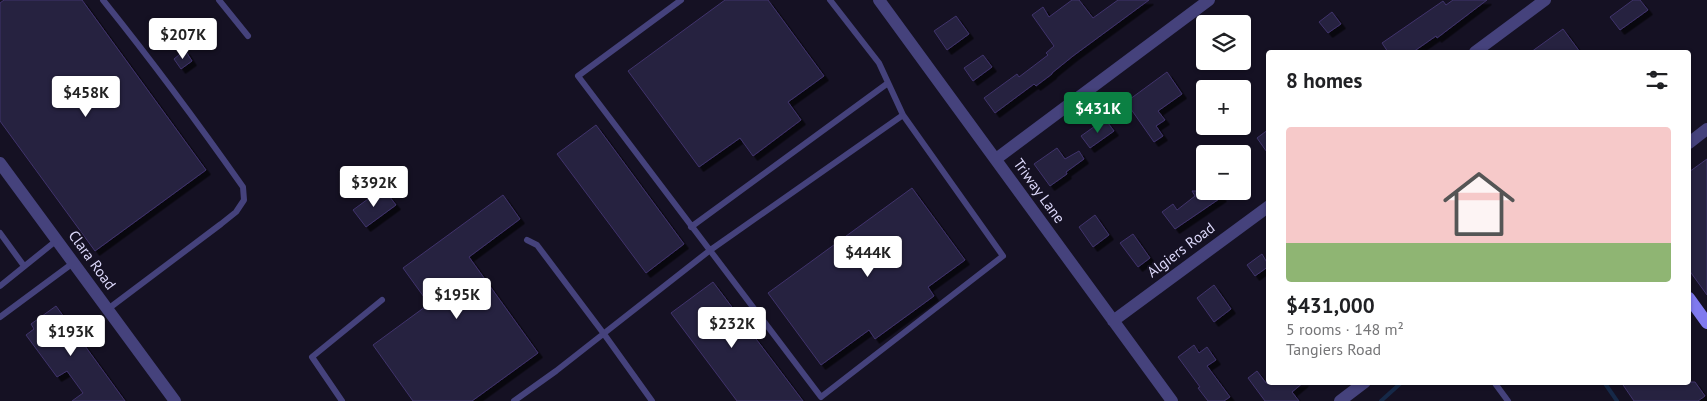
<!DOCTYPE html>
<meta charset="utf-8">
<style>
body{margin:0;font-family:"PT Sans",sans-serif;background:#f2f2f2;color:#202124;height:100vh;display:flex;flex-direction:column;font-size:19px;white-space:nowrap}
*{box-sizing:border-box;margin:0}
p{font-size:16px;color:#757577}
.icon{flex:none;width:28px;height:28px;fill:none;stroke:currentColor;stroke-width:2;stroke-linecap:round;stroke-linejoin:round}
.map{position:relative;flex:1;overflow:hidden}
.sheet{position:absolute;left:1266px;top:50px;width:425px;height:335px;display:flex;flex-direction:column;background:#fff;border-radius:5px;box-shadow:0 1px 4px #0004}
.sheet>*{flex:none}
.fabs{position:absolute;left:1196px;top:15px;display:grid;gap:10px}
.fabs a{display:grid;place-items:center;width:55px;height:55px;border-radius:5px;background:#fff;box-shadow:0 1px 4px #0004;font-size:25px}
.price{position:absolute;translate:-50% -42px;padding:0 11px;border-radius:5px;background:#fff;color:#222;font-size:16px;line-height:32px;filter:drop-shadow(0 1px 2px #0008)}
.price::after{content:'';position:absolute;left:50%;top:30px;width:15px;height:11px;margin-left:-8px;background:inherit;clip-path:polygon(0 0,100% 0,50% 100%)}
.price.selected{background:#0b8043;color:#fff}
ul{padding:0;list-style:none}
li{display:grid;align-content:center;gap:10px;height:265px;padding:0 20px}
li+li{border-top:1px solid #e0e0e0}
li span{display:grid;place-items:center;height:155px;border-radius:5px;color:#555}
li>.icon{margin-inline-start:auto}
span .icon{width:90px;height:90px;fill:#fffc;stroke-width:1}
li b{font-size:21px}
h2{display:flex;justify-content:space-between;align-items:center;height:60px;padding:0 20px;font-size:21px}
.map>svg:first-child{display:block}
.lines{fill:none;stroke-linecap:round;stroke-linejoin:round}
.stream{stroke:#162948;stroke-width:4}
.building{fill:#272041;stroke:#40346b;filter:url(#shadow)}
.lane{stroke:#45427c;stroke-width:6}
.street{stroke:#45427c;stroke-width:12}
.secondary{stroke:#807aef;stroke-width:12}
.labels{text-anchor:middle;stroke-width:4;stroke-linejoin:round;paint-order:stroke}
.street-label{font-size:15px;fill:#dcd8fa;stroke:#151123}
</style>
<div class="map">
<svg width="1707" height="401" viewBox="0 0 1707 401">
<defs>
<filter id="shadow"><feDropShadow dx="4.5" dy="4.5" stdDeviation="0" flood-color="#0009"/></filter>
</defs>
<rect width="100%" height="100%" fill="#151123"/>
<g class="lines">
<!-- stream -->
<path class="stream" d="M1604,382L1617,401
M1381,401L1402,382"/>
</g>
<!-- building -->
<path class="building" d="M4,0H82L206,170L95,251L0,121V3Z
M725,0H768L824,76L788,102L801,120L753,156L740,138L699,167L628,71Z
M1072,0H1079L1093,18L1118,0H1149L1073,56L1052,73V74L1036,86L1034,84L995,113L984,98L1017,74L1019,77L1048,55L1046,53L1054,46L1032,15L1043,7L1049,17Z
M1453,0H1487L1437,38L1436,36L1413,52H1388L1382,43L1443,1L1446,5Z
M1633,0H1640L1648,10L1620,30L1610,17Z
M1332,12L1341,24L1328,33L1319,22Z
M956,16L969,34L947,50L934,31Z
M1563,29L1580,52H1531Z
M185,50L192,61L181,69L174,59Z
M983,55L992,67L973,81L964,68Z
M1167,72L1182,94L1158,111L1165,120L1156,126L1163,136L1154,142L1126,102Z
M1105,119L1114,131L1090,148L1081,136Z
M596,125L684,244L646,273L557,154Z
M1269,129V155L1257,138Z
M1057,148L1065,159L1079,151L1084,159L1066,172L1067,174L1050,186L1034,164Z
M1707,159V295L1689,270V172Z
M383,188L396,205L366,227L353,210Z
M912,188L965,260L928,287L934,296L875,339L869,330L821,365L768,293Z
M1192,191H1217L1222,197L1175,229L1162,212L1173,204L1177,210L1195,196Z
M503,195L520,219L469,257L538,353L472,401H413L373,345L429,304L403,268Z
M1095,215L1109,235L1093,247L1079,227Z
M1133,234L1150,258L1138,267L1120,243Z
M1262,254L1269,266L1255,276L1247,265Z
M713,282L803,401H737L671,313Z
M1214,285L1231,309L1214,322L1197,298Z
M56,306L125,401H72L83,393L67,371L57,377L26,335L34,329L31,324Z
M1194,345L1199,353L1207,347L1216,360L1207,366L1230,397L1224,401H1208L1198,388L1200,387L1178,357Z
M1257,371L1266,383L1304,382L1292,392L1299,401H1265L1248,378Z
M1621,382H1695L1705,396L1698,401H1634Z"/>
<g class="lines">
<!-- lane -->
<path class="lane" d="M103,0C152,61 198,123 243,187L244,200L236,212L221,224L108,309
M219,0L248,36
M681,0L578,76L821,397L1003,256L903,115L879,63L830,0
M691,227L888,83
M0,233L24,266
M527,240L537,245L604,334L652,401
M0,286L57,240
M0,317L73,263
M1494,382L1508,401
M342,401L312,357L382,300
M514,401L556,371L709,251L903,115"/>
<!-- street -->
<path class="street" d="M879,0L1172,401
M1475,52L1545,0
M1689,143L1707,129
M996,159L1209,0
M0,163L175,401
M1113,321L1269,206
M1340,401L1365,382"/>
<!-- secondary -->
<path class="secondary" d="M1689,298L1707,323"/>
</g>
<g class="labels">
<!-- street labels -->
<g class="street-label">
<text transform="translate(1039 191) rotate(54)" y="5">Triway Lane</text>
<text transform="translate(1181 250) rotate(-37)" y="5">Algiers Road</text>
<text transform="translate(92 260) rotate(54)" y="5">Clara Road</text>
</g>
</g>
</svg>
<div class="fabs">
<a><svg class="icon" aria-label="layers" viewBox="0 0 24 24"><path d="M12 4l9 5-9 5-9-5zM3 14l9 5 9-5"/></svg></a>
<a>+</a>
<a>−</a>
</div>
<b class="price" style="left:183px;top:60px">$207K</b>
<b class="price" style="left:86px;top:118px">$458K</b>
<b class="price selected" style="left:1098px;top:134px">$431K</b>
<b class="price" style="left:374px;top:208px">$392K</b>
<b class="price" style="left:868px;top:278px">$444K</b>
<b class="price" style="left:457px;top:320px">$195K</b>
<b class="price" style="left:732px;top:349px">$232K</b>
<b class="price" style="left:71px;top:357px">$193K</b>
<section class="sheet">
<h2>8 homes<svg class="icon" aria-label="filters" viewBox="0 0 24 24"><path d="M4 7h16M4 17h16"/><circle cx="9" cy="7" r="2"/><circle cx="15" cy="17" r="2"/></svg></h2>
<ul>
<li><span style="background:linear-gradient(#f6c9c9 75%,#8fb573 0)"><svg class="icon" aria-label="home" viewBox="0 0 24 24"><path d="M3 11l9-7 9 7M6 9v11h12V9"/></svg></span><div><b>$431,000</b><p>5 rooms · 148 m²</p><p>Tangiers Road</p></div></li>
</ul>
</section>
</div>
